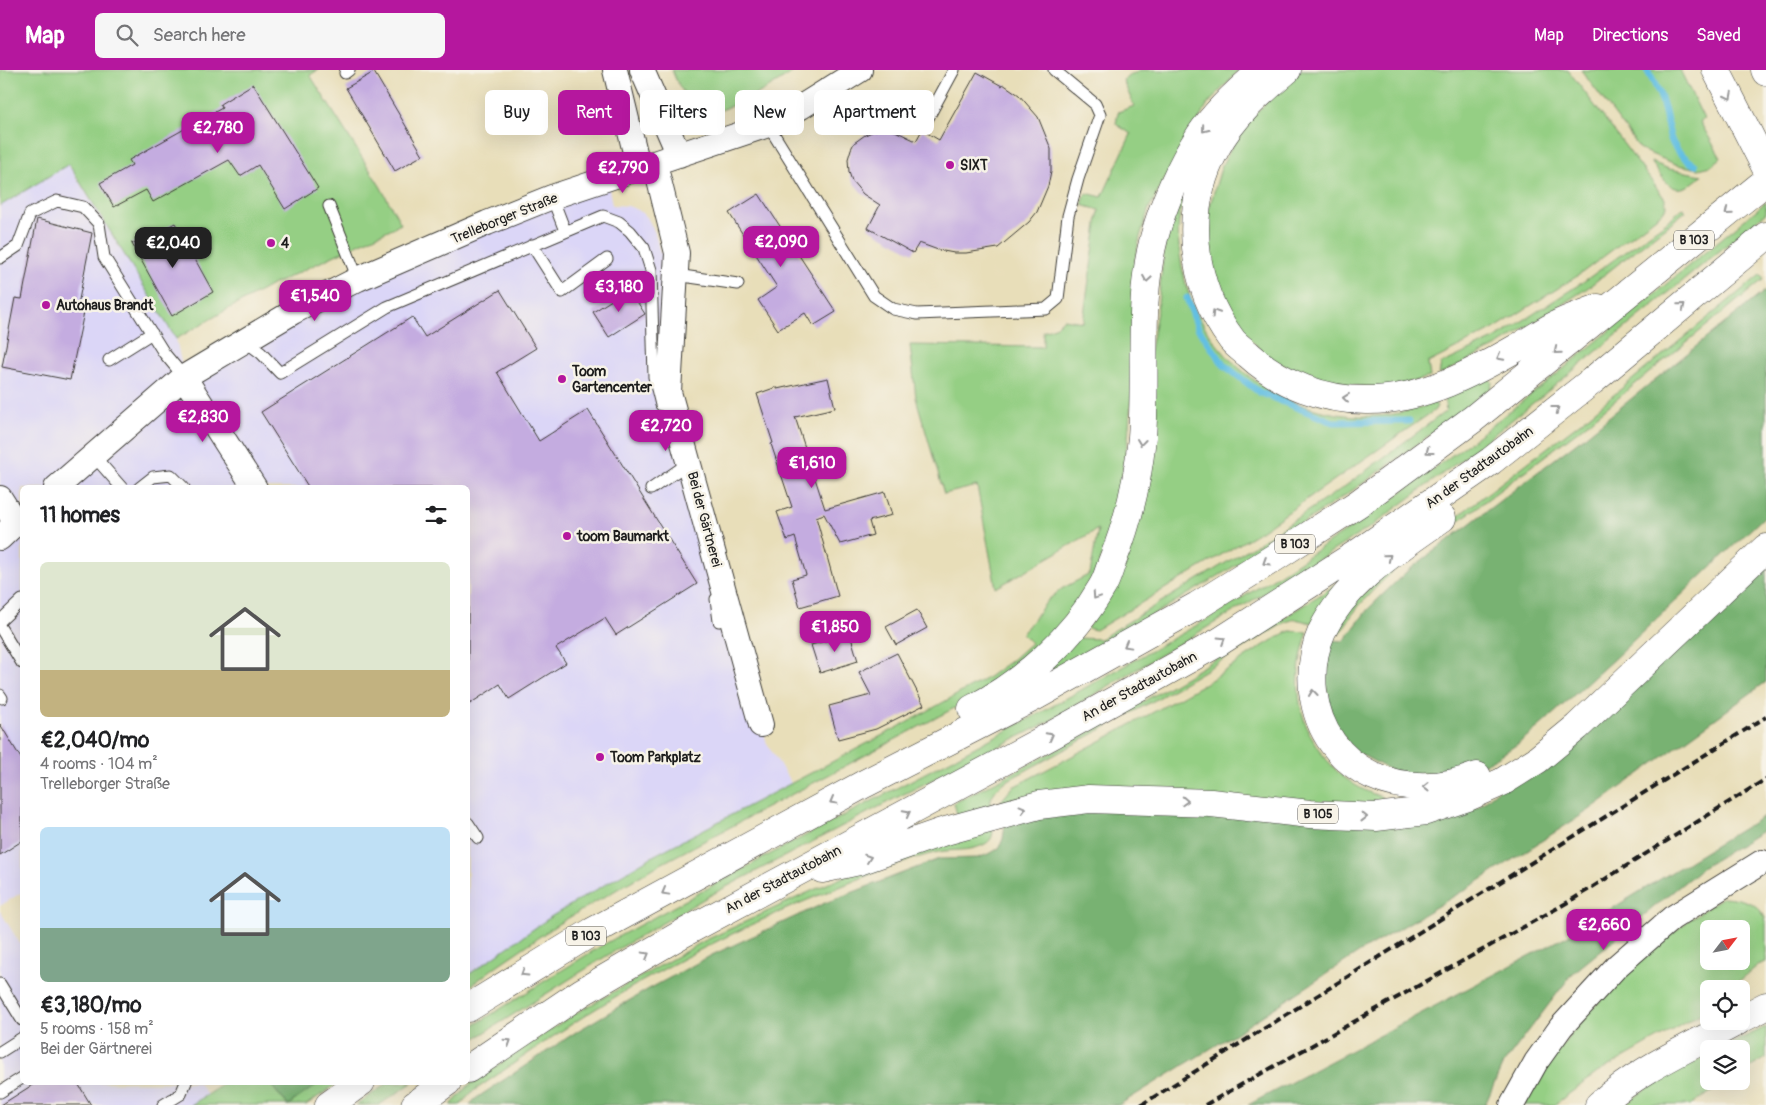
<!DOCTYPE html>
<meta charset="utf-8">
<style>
body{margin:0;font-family:Pangolin,sans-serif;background:#f6f6f6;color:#202124;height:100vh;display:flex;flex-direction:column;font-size:19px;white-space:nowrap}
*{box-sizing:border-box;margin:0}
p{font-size:16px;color:#757577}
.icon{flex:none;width:28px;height:28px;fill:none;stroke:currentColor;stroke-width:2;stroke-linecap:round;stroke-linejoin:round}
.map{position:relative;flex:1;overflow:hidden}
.panel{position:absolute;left:20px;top:415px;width:450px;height:600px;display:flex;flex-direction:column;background:#fff;border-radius:8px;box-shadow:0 5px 20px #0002}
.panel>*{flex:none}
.guide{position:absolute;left:485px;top:20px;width:475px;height:45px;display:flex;gap:10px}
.needle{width:32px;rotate:58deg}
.fabs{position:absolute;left:1700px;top:850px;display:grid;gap:10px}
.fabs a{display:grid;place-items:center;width:50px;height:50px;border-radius:8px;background:#fff;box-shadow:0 5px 20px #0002;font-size:25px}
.price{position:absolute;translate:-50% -42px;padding:0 11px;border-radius:10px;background:#b5179e;color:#fff;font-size:16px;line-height:32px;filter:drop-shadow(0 1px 2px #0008)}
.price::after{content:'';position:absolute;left:50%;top:30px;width:15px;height:11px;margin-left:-8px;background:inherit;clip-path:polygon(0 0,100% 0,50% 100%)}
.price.selected{background:#222;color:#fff}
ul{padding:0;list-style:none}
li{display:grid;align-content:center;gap:10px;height:265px;padding:0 20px}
li span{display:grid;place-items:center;height:155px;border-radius:8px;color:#555}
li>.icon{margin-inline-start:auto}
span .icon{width:90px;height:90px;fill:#fffc;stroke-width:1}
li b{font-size:21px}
h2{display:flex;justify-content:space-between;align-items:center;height:60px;padding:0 20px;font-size:21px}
.pill{padding:0 18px;border-radius:8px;background:#fff;box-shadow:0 5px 20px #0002;font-size:18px;line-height:45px}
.pill.selected{background:#b5179e;color:#fff}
header{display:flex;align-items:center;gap:30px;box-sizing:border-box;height:70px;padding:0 25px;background:#b5179e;color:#fff}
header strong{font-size:24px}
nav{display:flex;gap:28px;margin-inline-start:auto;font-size:18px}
.search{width:350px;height:45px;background:#f6f6f6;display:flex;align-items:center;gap:12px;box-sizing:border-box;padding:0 18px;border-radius:8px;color:#757577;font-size:19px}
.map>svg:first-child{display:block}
.built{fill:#dbd6f7}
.green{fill:#95cf84;stroke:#587650;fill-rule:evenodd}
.forest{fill:#78b272;stroke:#4a6747}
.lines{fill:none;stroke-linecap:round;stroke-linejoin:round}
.stream{stroke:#64bfe2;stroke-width:7}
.building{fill:#c4ace0}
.service-casing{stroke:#3b3934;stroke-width:13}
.minor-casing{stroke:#3b3934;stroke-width:26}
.trunk-casing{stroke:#3b3934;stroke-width:29}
.service{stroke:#fff;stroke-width:11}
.minor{stroke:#fff;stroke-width:24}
.trunk{stroke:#fff;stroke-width:28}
.rail{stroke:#1c1c1c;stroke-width:4;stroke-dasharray:8 4;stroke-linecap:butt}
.oneway{stroke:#999}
.poi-dot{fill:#b5179e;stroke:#f7f3e8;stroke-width:2}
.labels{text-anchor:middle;stroke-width:5;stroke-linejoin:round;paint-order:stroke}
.shield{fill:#f7f3e8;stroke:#5e5c59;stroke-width:1}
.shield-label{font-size:12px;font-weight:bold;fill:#1c1c1c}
.poi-label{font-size:14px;font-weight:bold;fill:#1c1c1c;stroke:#f7f3e8;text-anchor:start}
.street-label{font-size:14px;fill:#1c1c1c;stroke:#f7f3e8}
</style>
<header>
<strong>Map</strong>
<div class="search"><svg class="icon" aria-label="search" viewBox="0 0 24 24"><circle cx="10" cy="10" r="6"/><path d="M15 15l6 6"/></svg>Search here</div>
<nav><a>Map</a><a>Directions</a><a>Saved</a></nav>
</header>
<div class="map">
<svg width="1766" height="1035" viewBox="0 0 1766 1035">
<rect width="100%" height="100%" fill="#f7f3e8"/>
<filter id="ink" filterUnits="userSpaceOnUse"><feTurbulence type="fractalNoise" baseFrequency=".02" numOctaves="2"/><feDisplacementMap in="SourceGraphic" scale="10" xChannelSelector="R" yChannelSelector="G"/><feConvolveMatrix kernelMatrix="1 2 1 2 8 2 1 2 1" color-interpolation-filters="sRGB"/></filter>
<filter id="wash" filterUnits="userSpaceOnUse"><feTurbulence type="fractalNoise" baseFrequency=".0096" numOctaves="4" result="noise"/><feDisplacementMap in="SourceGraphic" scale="20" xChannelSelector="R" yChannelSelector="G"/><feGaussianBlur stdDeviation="1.12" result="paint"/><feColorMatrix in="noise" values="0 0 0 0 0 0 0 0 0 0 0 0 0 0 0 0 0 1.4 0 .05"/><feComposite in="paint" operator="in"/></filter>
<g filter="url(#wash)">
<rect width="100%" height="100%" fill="#e8deb9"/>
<!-- built -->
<path class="built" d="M68,94L176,269L184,306L293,242L607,109L612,135L628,136L638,140L647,147L655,163L660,183H677L669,322L767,674L791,713L653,786L552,846L468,905V418H22V822L0,836V136Z
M0,841L22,877V1012L199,1013L207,1025L191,1035H0Z"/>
<!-- green -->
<path class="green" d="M0,0H318L310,5L380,116L401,154L270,216L228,239L176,269L69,94L0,136Z
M672,0H796C779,12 762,22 743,31C736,33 728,38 721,40C696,46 679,20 672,0Z
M1140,0H1239L1207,35L1149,138L1140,167L1135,190L1132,319L1128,368L1118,430L1104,482L1093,509L1065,554L994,617L657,796L558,854L495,897L468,918V905L552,846L653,786L906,653L987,608L1013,589L1031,573L1022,564L1048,530L1063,518L1090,504L1098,459L996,518L977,416L944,424L916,328L910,275L1043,277V261L1055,257L1063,249L1083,252L1099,140L1082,135L1086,123L1102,127L1131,64L1116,54L1118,42L1134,36L1123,10Z
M1300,0H1568L1665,129L1666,136L1664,141L1579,205L1492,260L1428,293L1430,307L1388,318L1327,314L1269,289L1239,257L1228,241L1217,218L1209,184L1208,142L1222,95L1234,72L1252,47Z
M1581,0H1680L1704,49L1700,52L1721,88L1711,96L1699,99L1678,95L1641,80Z
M1651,92L1669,99L1702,105C1675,131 1668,115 1651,92Z
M1192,99C1187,116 1181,133 1179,150C1177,168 1180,189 1184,206C1187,222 1194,238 1202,252C1246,331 1351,369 1434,332L1437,336L1435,340L1261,461L1096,560L1087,558L1102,537L1157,242L1165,173Z
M1766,132V143L1553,317L1473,381L1372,456L1285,511L1048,652L894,729L707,827L608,885L468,973V959L601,876L778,780L1042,642L1206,550L1282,503L1366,448L1466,375L1546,313Z
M1683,138L1686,141L1586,219L1499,275L1439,305L1441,294L1496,268L1583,212L1665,153Z
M1760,205L1764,209L1579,360L1398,497C1375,517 1355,537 1340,564L1334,561L1354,531L1430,467L1577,355Z
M1489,308L1492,312L1491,318C1444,354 1396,391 1347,424C1244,493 1137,556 1028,615L1078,568L1100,569L1265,469L1344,417L1446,341L1444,326Z
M1347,508L1312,553L1295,549L1286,552L1155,630L1003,713C996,719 989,727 990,738L958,748L954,733C1046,687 1136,637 1224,584C1266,560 1306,533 1347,508Z
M1290,561L1308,562C1292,607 1295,651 1326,689C1333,696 1339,705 1348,710C1358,718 1370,723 1382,727L1384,734L1001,736V731L1013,717C1079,683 1144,648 1209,611C1235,596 1263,573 1290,561Z
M993,757C993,766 992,771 983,775C969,782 953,779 938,782C905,790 873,803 842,816C748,853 656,899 572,954C538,976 505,1000 472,1022L460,1035H451L470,1014L571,946L704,871L820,817L881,791Z
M1723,827C1739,828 1761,832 1766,851C1766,860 1766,881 1766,892L1758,895L1730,919H1709V938L1707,940L1597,1003L1554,1035H1524L1540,1004L1572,963L1608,921L1648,883L1689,850ZM1709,859H1741V891H1709Z
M1766,957V988L1741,1003V979H1719Z
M1709,984V1011H1729L1690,1035H1624L1655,1013Z
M225,1013H269L288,1035L319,1013H338L306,1035H191Z
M388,1013H412L379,1035H356Z"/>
<!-- forest -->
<path class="forest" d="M1766,220V445L1616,587L1541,655L1519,673L1501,685L1483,695L1465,702L1399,705L1353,680L1333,652L1324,607L1331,570L1344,571L1368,539L1405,503L1585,366Z
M1766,490V612L1588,741L1473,815L1360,882L1236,963L1119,1035H470L475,1029L579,960L647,920L712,885L825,833L939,789L978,788L991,783L999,778L1003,769L1005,754L1036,747L1123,738L1478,737Z
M1762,747L1766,753V759L1703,797L1572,904L1502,996L1485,1035H1248L1567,866Z
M269,1013H319L288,1035Z"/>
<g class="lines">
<!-- stream -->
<path class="stream" d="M1647,0C1652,9 1658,19 1661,28C1673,61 1661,73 1695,95
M1187,228L1198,258L1224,295L1259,322L1333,352L1409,351"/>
</g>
<g id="blocks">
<!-- building -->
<path class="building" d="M374,2L423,85L395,101L346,18Z
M977,2L1002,16L1003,14L1019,25L1038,47L1051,79V101L1048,116L1037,142L1029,152L998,178L966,183H954L938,180L919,173L913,183L868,158L880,135L863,124L852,111L849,102L848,89L851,79L854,73L865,65L874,61L885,59L895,61L916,71L922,60L939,70Z
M253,14L318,118L285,139L258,95L240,106L229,90L153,132L146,120L114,137L100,113L132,95L129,90L222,38L220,34Z
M759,124L836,242L813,256L805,243L778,260L758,230L777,217L729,143Z
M37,149L92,163L77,240L84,242L70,310L2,297L15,228L22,229Z
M175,153L213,222L172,246L131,172L137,174Z
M629,219L645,244L609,267L593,242Z
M500,220L536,278L497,302L539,371L588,340L697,514L616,565L605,548L556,578L566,593L509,629L500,614L468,635V418H309L261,342L412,247L425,267Z
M828,308L835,338L795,347L825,439L885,422L892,445L869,451L873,465L840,474L824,444L816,447L838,526L800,537L792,509L806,505L795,467L787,470L777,442L792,437L771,374L773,373L757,324L777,317V319Z
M917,540L927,558L896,575L886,557Z
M850,564L858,591L820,603L811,575Z
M897,583L924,635L876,659L838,669L829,636L871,625L859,602Z
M0,654L22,690V771L0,785Z
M37,1012H77L91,1035H1Z"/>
</g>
</g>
<g filter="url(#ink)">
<use href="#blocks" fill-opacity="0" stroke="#3b3934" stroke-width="1"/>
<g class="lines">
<!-- service casing -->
<g class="service-casing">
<path id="service" d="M345,3L349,0
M928,48L954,0
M768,55L874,226L893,239L917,244L1046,239L1058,229L1068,146L1078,109L1100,45L1095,34L1054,0
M552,127L565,161
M329,136L358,209
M532,175L562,222L607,189
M0,188L18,176L30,144L57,131L83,137L99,154L104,187L164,283L184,307
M676,205L738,214
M245,271L261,283L280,303L387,237L603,146L619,152L630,161L644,178L651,200L654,307L661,335
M109,290L152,263
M93,385L122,418
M139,418L153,407L171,405L184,418
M651,419L680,399
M716,529L719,551
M0,551L22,530
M0,557L22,593
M0,625L2,628
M468,753L478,768
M0,914L22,950
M0,982L22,968
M0,1022L22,1008
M163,1035L181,1024L186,1012"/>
</g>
<!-- minor casing -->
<g class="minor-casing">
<path id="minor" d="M615,0L639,99
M642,0L679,85
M655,94L677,183L669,322L761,655
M184,307L255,418
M56,418L184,307L293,242L358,209L487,153L552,127L768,55L801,37L860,0
M0,428L16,453
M0,468L22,447
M1512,1035L1536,992L1561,957L1617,896L1672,848L1762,792"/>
</g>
<!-- trunk casing -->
<g class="trunk-casing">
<path id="trunk" d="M1287,0C1260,23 1233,46 1216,78C1183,139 1190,214 1232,270C1236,275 1243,280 1249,285C1281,314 1325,331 1369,330C1423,330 1475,302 1520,276C1532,270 1543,261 1556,255C1569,248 1584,244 1598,238
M1716,0L1766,98
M1765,0L1766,2
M1442,448C1397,480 1347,510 1322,561C1314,579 1311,601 1313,621C1323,704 1405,734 1477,706
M972,639C1025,611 1072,569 1102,517C1107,509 1109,500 1112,492C1128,453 1138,410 1142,367C1147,301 1137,233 1154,168C1163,134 1181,94 1200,65C1217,40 1240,19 1263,0
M822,799L859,791L942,762L1039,735L1089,729L1211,733L1310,744L1376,747L1426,741L1468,727L1502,712L1537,690L1577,657L1766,478
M468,938L592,862L864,714L1034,627L1197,536L1274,488L1359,433L1473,349L1766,111
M1741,949L1766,936
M468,999L582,922L680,865L1054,664L1219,572L1361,481L1491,391L1592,311L1766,166
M329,1035L361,1012
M415,1035L447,1012
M1599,1035C1639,999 1691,977 1738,951"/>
</g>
<!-- service -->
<use href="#service" class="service"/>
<!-- minor -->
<use href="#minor" class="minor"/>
<!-- trunk -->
<use href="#trunk" class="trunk"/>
<!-- rail -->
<path class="rail" d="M1141,1035L1766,647
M1205,1035L1570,831L1766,709"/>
</g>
<!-- one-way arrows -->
<defs><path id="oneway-chevron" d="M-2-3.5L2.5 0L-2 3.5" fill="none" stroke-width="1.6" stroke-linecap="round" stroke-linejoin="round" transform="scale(1.25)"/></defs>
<g class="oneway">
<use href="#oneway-chevron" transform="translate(1729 26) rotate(63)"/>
<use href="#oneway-chevron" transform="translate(1205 59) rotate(129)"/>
<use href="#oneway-chevron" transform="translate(1728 142) rotate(141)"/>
<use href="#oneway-chevron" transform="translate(1147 209) rotate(99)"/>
<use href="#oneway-chevron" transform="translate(1682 236) rotate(-40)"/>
<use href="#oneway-chevron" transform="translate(1215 243) rotate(-122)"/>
<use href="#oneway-chevron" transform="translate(1557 281) rotate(141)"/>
<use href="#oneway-chevron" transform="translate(1500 287) rotate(152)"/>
<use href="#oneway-chevron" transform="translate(1346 328) rotate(-174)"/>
<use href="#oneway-chevron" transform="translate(1556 339) rotate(-38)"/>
<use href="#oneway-chevron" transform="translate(1141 372) rotate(97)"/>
<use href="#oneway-chevron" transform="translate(1429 381) rotate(144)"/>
<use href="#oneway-chevron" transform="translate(1388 487) rotate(-39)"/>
<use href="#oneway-chevron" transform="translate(1266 492) rotate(148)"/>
<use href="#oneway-chevron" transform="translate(1096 526) rotate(124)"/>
<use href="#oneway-chevron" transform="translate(1222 570) rotate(-32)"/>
<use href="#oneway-chevron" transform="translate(1127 575) rotate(151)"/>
<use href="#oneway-chevron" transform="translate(1313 623) rotate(-96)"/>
<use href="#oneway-chevron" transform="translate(1050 666) rotate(-28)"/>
<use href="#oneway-chevron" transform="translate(1426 717) rotate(179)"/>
<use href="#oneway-chevron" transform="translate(833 731) rotate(151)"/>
<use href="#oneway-chevron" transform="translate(1185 731) rotate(3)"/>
<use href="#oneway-chevron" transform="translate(1023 739) rotate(-15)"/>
<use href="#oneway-chevron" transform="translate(907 743) rotate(-28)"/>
<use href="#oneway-chevron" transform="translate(1364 747) rotate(1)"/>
<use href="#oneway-chevron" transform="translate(868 788) rotate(-19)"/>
<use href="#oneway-chevron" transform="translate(665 822) rotate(151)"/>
<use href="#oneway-chevron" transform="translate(646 885) rotate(-30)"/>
<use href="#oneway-chevron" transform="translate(524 903) rotate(148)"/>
<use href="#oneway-chevron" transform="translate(508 972) rotate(-33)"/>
</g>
</g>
<!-- markers -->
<g class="poi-dot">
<circle cx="950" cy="95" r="5"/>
<circle cx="271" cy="173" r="5"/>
<circle cx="46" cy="235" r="5"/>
<circle cx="562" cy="309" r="5"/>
<circle cx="567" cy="466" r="5"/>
<circle cx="600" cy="687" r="5"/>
</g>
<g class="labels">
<!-- shield labels -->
<g class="shield">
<rect x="1674" y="160.5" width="40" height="19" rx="4"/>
<rect x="1275" y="464.5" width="40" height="19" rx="4"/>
<rect x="1298" y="734.5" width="40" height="19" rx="4"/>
<rect x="566" y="856.5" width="40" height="19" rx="4"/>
</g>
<g class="shield-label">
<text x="1694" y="174">B 103</text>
<text x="1295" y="478">B 103</text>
<text x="1318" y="748">B 105</text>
<text x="586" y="870">B 103</text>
</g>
<!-- poi labels -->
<g class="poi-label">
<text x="960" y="100">SIXT</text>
<text x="281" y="178">4</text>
<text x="56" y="240">Autohaus Brandt</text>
<text x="572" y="306">Toom<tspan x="572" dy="16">Gartencenter</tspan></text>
<text x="577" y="471">toom Baumarkt</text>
<text x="610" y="692">Toom Parkplatz</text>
</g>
<!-- street labels -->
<g class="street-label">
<text transform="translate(504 148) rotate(-22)" y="5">Trelleborger Straße</text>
<text transform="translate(1479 397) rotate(-36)" y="5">An der Stadtautobahn</text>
<text transform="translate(705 449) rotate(75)" y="5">Bei der Gärtnerei</text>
<text transform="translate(1139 616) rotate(-29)" y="5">An der Stadtautobahn</text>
<text transform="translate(783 809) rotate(-28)" y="5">An der Stadtautobahn</text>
</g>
</g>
</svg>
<div class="fabs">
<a><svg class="needle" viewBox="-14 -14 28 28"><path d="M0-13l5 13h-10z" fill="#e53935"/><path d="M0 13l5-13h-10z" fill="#757577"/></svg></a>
<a><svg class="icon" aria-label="locate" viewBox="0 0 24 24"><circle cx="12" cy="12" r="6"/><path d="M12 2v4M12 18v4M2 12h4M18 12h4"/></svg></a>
<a><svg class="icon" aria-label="layers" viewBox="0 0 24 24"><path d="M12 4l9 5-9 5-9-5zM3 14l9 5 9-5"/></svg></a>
</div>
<b class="price" style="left:218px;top:84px">€2,780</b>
<b class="price" style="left:623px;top:124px">€2,790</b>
<b class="price" style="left:781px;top:198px">€2,090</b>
<b class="price selected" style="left:173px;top:199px">€2,040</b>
<b class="price" style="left:619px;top:243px">€3,180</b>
<b class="price" style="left:315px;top:252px">€1,540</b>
<b class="price" style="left:203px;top:373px">€2,830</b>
<b class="price" style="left:666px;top:382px">€2,720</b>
<b class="price" style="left:812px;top:419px">€1,610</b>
<b class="price" style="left:835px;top:583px">€1,850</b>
<b class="price" style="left:1604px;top:881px">€2,660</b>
<div class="guide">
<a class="pill">Buy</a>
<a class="pill selected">Rent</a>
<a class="pill">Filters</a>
<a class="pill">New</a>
<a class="pill">Apartment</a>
</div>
<section class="panel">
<h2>11 homes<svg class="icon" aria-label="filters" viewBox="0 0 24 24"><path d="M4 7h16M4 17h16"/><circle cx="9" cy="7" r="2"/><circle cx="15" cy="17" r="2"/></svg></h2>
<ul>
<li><span style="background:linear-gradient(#dfe7d0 70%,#c2b280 0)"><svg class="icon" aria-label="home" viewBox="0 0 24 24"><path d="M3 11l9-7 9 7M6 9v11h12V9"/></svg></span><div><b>€2,040/mo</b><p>4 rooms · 104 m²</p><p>Trelleborger Straße</p></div></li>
<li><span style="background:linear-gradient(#bfe0f5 65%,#7fa58c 0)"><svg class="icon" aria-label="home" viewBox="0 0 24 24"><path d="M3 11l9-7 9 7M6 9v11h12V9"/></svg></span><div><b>€3,180/mo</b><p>5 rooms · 158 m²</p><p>Bei der Gärtnerei</p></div></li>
</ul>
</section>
</div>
